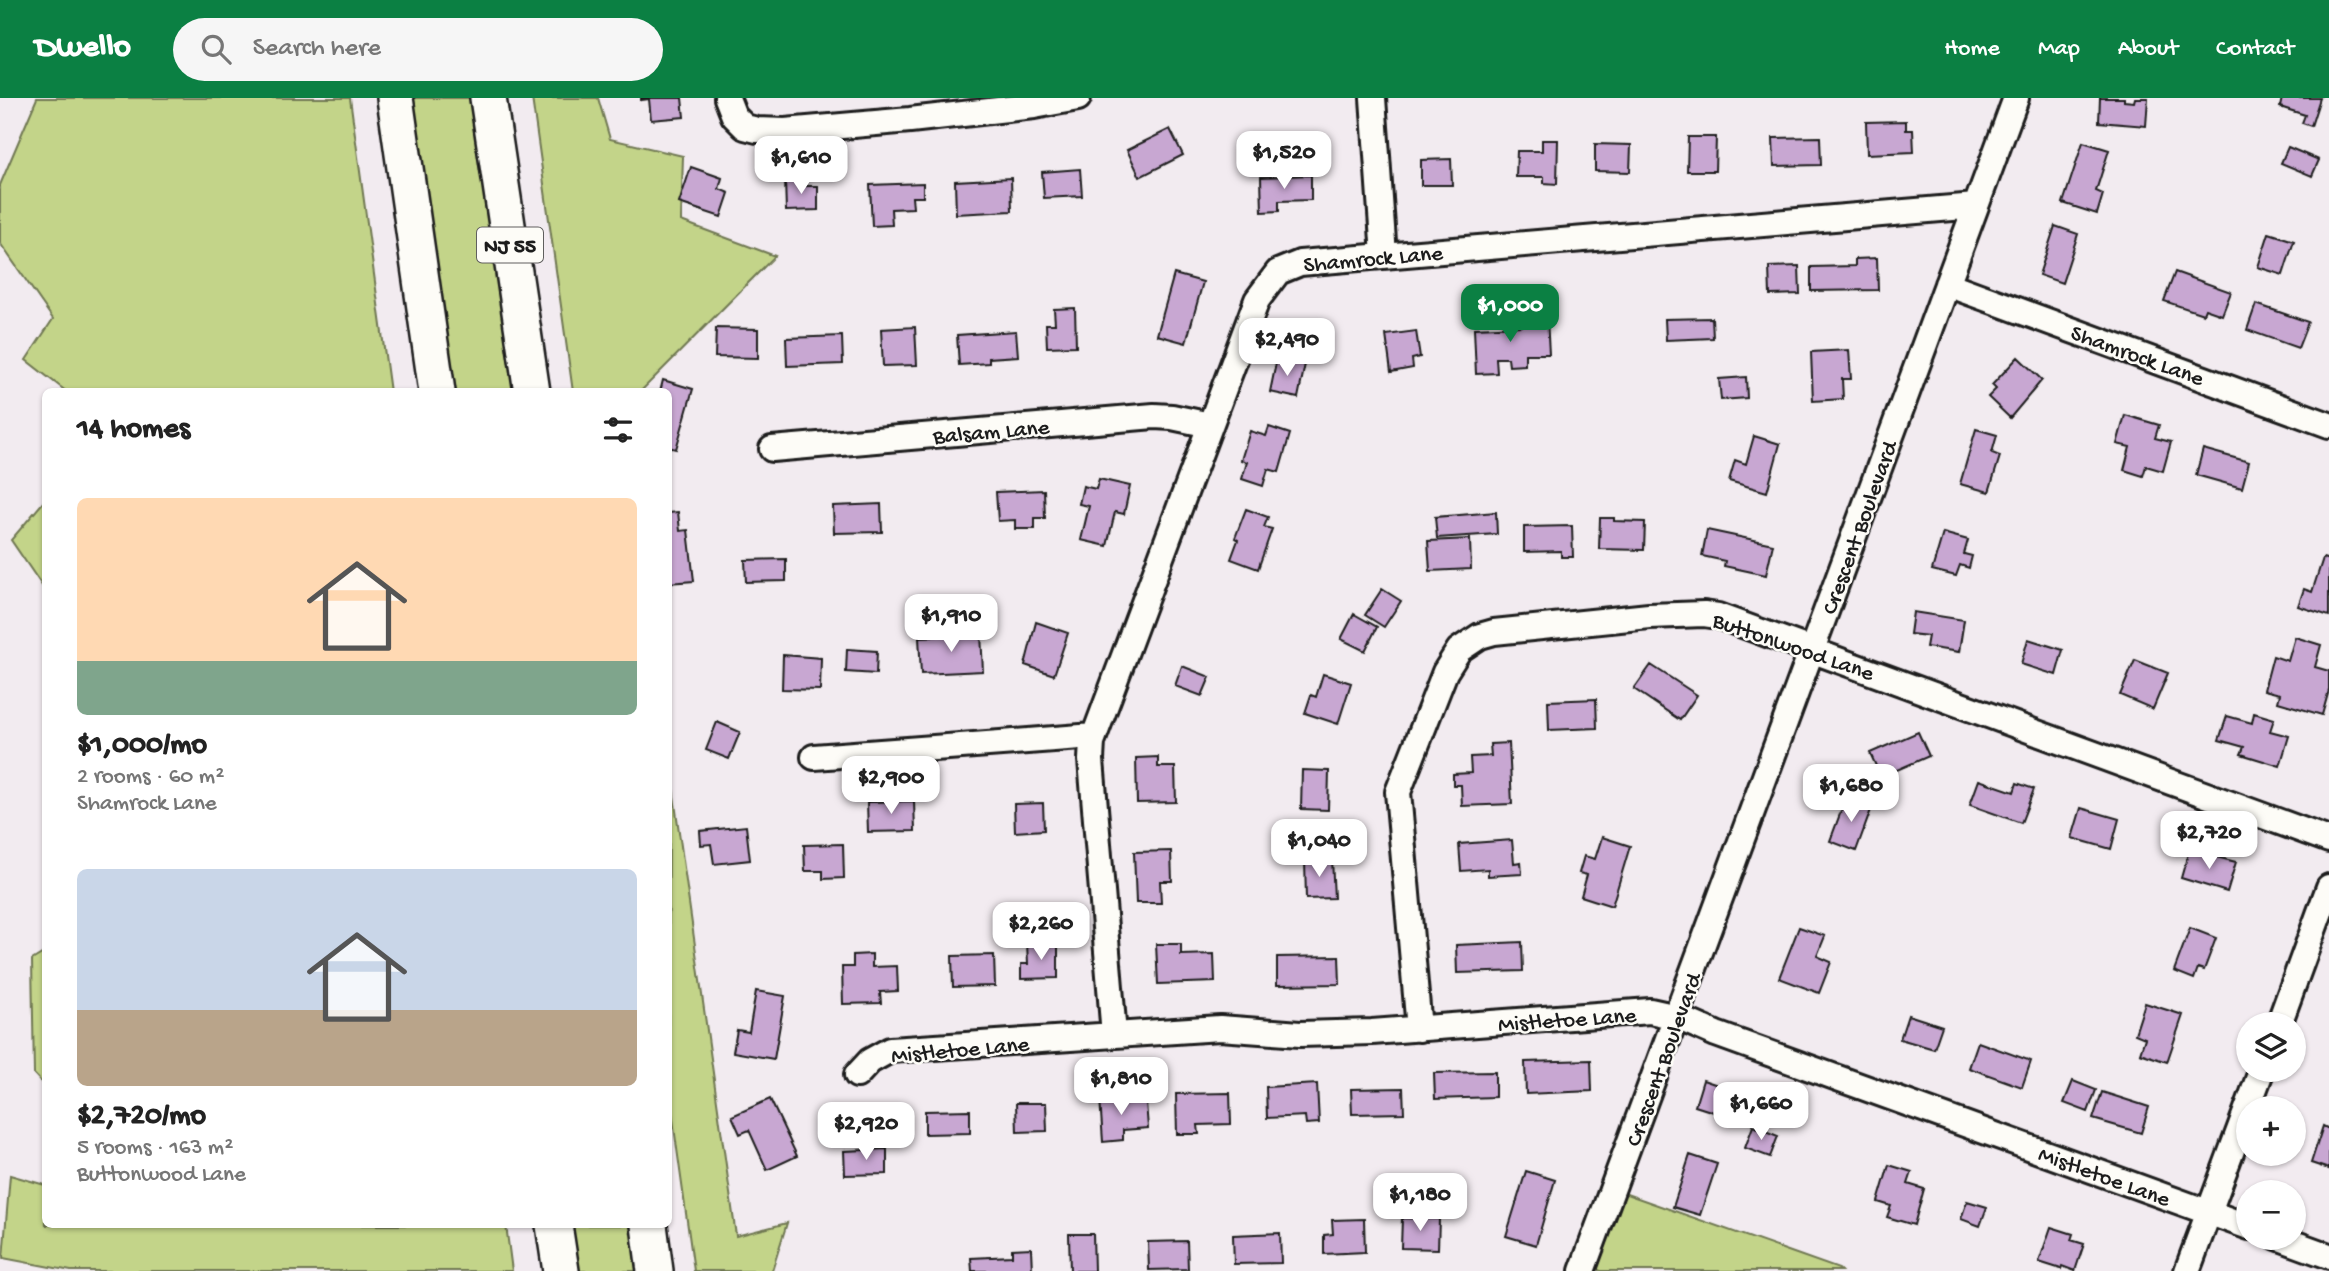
<!DOCTYPE html>
<meta charset="utf-8">
<style>
body{margin:0;font-family:"Gochi Hand",sans-serif;background:#f6f6f6;color:#222;height:100vh;display:flex;flex-direction:column;font-size:26px;white-space:nowrap}
*{box-sizing:border-box;margin:0}
p{font-size:23px;color:#767676}
.icon{flex:none;width:38px;height:38px;fill:none;stroke:currentColor;stroke-width:2;stroke-linecap:round;stroke-linejoin:round}
.map{position:relative;flex:1;overflow:hidden}
.sheet{position:absolute;left:42px;top:290px;width:630px;height:840px;display:flex;flex-direction:column;background:#fff;border-radius:10px;box-shadow:0 2px 5px #0004}
.sheet>*{flex:none}
.tools{position:absolute;left:2236px;top:914px;display:grid;gap:14px}
.tools a{display:grid;place-items:center;width:70px;height:70px;border-radius:50%;background:#fff;box-shadow:0 2px 5px #0004;font-size:35px}
.price{position:absolute;translate:-50% -60px;padding:0 16px;border-radius:14px;background:#fff;color:#222;font-size:23px;line-height:46px;filter:drop-shadow(0 2px 4px #0008)}
.price::after{content:'';position:absolute;left:50%;top:42px;width:21px;height:16px;margin-left:-10px;background:inherit;clip-path:polygon(0 0,100% 0,50% 100%)}
.price.selected{background:#0b8043;color:#fff}
ul{padding:0;list-style:none}
li{display:grid;align-content:center;gap:14px;height:371px;padding:0 35px}
li span{display:grid;place-items:center;height:217px;border-radius:10px;color:#555}
li>.icon{margin-inline-start:auto}
span .icon{width:126px;height:126px;fill:#fffc;stroke-width:1}
li b{font-size:30px}
h2{display:flex;justify-content:space-between;align-items:center;height:84px;padding:0 35px;font-size:30px}
header{display:flex;align-items:center;gap:42px;box-sizing:border-box;height:98px;padding:0 35px;background:#0b8043;color:#fff}
header strong{font-size:33px}
nav{display:flex;gap:38px;margin-inline-start:auto;font-size:24px}
.search{width:490px;height:63px;background:#f6f6f6;display:flex;align-items:center;gap:18px;box-sizing:border-box;padding:0 24px;border-radius:38px;color:#767676;font-size:26px}
.map>svg:first-child{display:block}
.green{fill:#c3d489;stroke:#707852;stroke-width:2}
.building{fill:#c8a7d2;stroke:#1c1c1c;stroke-width:2}
.lines{fill:none;stroke-linecap:round;stroke-linejoin:round}
.minor-casing{stroke:#1c1c1c;stroke-width:30}
.highway-casing{stroke:#1c1c1c;stroke-width:40}
.minor{stroke:#fdfcf7;stroke-width:24}
.highway{stroke:#fdfcf7;stroke-width:35}
.labels{text-anchor:middle;stroke-width:5;stroke-linejoin:round;paint-order:stroke}
.shield{fill:#fdfcf7;stroke:#605f5e;stroke-width:2}
.shield-label{font-size:21px;font-weight:bold;fill:#1c1c1c}
.street-label{font-size:23px;fill:#1c1c1c;stroke:#fdfcf7}
</style>
<header>
<strong>Dwello</strong>
<div class="search"><svg class="icon" aria-label="search" viewBox="0 0 24 24"><circle cx="10" cy="10" r="6"/><path d="M15 15l6 6"/></svg>Search here</div>
<nav><a>Home</a><a>Map</a><a>About</a><a>Contact</a></nav>
</header>
<div class="map">
<svg width="2329" height="1173" viewBox="0 0 2329 1173">
<rect width="100%" height="100%" fill="#f2ebf0"/>
<filter id="ink" filterUnits="userSpaceOnUse"><feTurbulence type="fractalNoise" baseFrequency=".0143" numOctaves="2"/><feDisplacementMap in="SourceGraphic" scale="14" xChannelSelector="R" yChannelSelector="G"/><feConvolveMatrix kernelMatrix="1 2 1 2 8 2 1 2 1" color-interpolation-filters="sRGB"/></filter>
<g filter="url(#ink)">
<!-- green -->
<path class="green" d="M37,0H350L390,294H67L26,262L53,221L0,145V87Z
M408,0H477L520,294H450Z
M532,0H598L610,41L683,58L681,123L775,158L640,294H573Z
M45,402V492L11,442Z
M669,663L736,1138L787,1125L772,1173H694L668,986Z
M45,854V988L34,976L32,862Z
M10,1077L45,1087L46,1127H506L512,1173H71L3,1160Z
M1615,1092L1839,1171L1841,1173H1601L1587,1168Z
M566,1127H637L643,1173H573Z"/>
<!-- building -->
<path class="building" d="M641,0H682L684,19L651,22L649,1L641,2Z
M2100,0H2124V3L2134,4L2135,0H2148L2146,28L2099,24Z
M2282,0H2320L2311,28L2302,25L2305,17L2280,9Z
M1906,23V32H1913L1914,54L1867,56L1866,24Z
M1170,31L1183,57L1140,79L1127,52Z
M1688,39H1716L1715,73H1687Z
M1820,39L1821,67L1774,68L1773,40Z
M1542,42H1558L1557,86L1544,85V79H1516L1517,53H1542Z
M2083,44L2109,52L2096,93L2103,96L2097,116L2063,105Z
M1595,46L1631,47L1630,74L1595,73Z
M2288,49L2319,62L2312,78L2281,65Z
M1451,61L1452,87H1421V62Z
M691,69L722,80L719,91L729,95L721,119L679,105Z
M1080,71L1082,98L1044,100L1042,74Z
M1311,77V102L1279,103V113L1262,114L1261,79Z
M1011,80L1012,113L956,116L955,83Z
M785,81H800V88H818V112L786,113Z
M923,85V99H912L913,110L891,111L892,127L872,128L870,87Z
M2055,128L2078,136L2062,185L2039,177Z
M2269,135L2294,143L2283,177L2258,169Z
M1877,160L1878,192L1811,193V169L1855,168V161Z
M1799,168L1800,196L1770,197L1769,169Z
M2175,174L2231,194L2222,217L2205,211L2203,216L2164,203Z
M1174,176L1203,184L1186,245L1157,237Z
M2256,206L2308,224L2298,250L2247,232Z
M1075,210L1076,248L1047,249L1046,226H1055L1054,211Z
M1547,220L1549,256H1525V267L1509,268L1508,260H1496L1497,275L1476,276L1474,230L1521,228V221Z
M1712,220L1713,240L1666,242L1665,221Z
M915,229L917,267L883,268L881,231Z
M716,230L758,231V260L715,259Z
M1016,233L1018,258L989,260V265L959,267L957,237Z
M1416,233L1420,259L1412,261L1413,270L1391,274L1386,237Z
M842,238L843,266L787,268L786,240Z
M1849,252L1851,281H1842L1843,301L1813,303L1811,254Z
M2018,259L2042,282L2010,320L1988,299L1996,291L1992,287Z
M1277,260L1305,266L1298,300L1270,294Z
M1746,279L1747,300L1721,302L1719,281Z
M663,282L693,291L676,351L668,349V294H660Z
M2125,317L2159,327L2155,340L2171,344L2163,373L2146,368L2143,378L2124,372L2130,349L2117,346Z
M1269,329L1290,336L1279,374L1268,371L1263,388L1242,381L1247,364L1241,362L1250,333L1266,338Z
M1976,331L1997,337L1992,355L2000,358L1989,394L1960,386Z
M1754,338L1780,346L1767,394L1729,383L1735,362L1746,366Z
M2203,351L2249,364L2242,390L2196,377Z
M1099,381L1130,388L1124,416L1115,414L1107,448L1081,442L1089,408L1079,406L1083,388L1096,391Z
M1044,392L1045,420H1035V431H1015V422L998,423L996,394Z
M881,406L882,434L834,435L833,408Z
M1246,411L1268,419L1264,429L1272,431L1258,471L1231,461L1238,442L1235,440Z
M678,414L680,433L688,432L694,483L668,485V415Z
M1496,414L1497,436L1437,440L1435,419Z
M1600,420H1614V423L1645,424L1644,452L1599,451Z
M1572,428L1573,459H1561V453L1524,454V429Z
M1707,432L1773,446L1766,477L1724,468L1725,463L1702,458Z
M1943,435L1968,442L1964,456L1972,458L1969,470L1960,467L1956,478L1932,472Z
M1470,441L1471,471L1430,473L1428,443Z
M2323,460L2329,462V518L2298,508L2304,491L2312,494Z
M786,461V483L746,484L745,462Z
M1382,491L1401,503L1384,529L1365,517Z
M1913,514L1964,522L1959,554L1926,549L1928,538L1910,536Z
M1354,516L1377,529L1365,553L1341,541Z
M1036,524L1068,535L1054,577L1025,567Z
M981,536L983,573L921,576L919,539Z
M2295,539L2321,547L2315,569L2329,573V592L2322,617L2278,604L2280,596L2264,592L2273,558L2288,563Z
M2028,541L2063,552L2056,577L2021,566Z
M847,551L877,553L876,576L846,574Z
M783,557L821,560L820,592L782,591Z
M2135,562L2168,575L2153,611L2120,597Z
M1651,567L1697,597L1680,622L1634,591Z
M1182,568L1210,579L1202,598L1175,588Z
M1323,576L1351,585L1338,626L1305,615L1311,597L1316,599Z
M1596,601L1597,630L1549,632L1548,603Z
M2254,615L2274,621L2270,633L2289,638L2280,668L2241,656L2244,649L2219,642L2227,618L2252,625Z
M717,624L740,634L729,661L706,652Z
M1918,634L1929,658L1881,679L1870,655Z
M1509,645L1512,706L1462,708L1461,687H1453V676L1471,675L1470,659L1491,658L1490,646Z
M1158,659V669H1175L1176,704L1137,705L1136,660Z
M1302,672L1329,673L1328,712L1301,711Z
M1979,682L2014,694L2017,685L2034,691L2021,725L1970,707Z
M1846,700L1872,709L1856,753L1830,743Z
M914,703L915,733L868,734L867,704Z
M1043,705L1044,732L1015,734L1014,706Z
M2081,710L2119,721L2111,751L2072,740Z
M746,728L750,762L714,766L711,746L701,747L700,733Z
M1602,739L1630,748L1612,808L1581,798L1587,777L1579,775L1584,758L1595,761Z
M1512,742L1514,765L1521,764L1522,776L1488,778V771L1461,773L1459,746Z
M843,746L844,780L823,781V773H805L804,747Z
M2189,752L2236,764L2227,794L2181,780Z
M1171,753L1172,783H1160L1161,805H1136L1134,754Z
M1332,761L1334,800L1306,801L1305,762Z
M1799,829L1825,838L1817,858L1831,864L1819,895L1779,880Z
M2190,830L2216,840L2204,872L2198,870L2194,881L2174,873Z
M1522,844L1523,873L1457,875L1456,847Z
M1027,845H1058V880L1021,881V866H1028Z
M1156,846H1181V857L1214,856L1215,884L1158,886Z
M872,856V869L897,868L898,893L880,894L881,905L843,906L842,869H853V857Z
M994,857L995,888L953,889L952,858Z
M1339,858L1340,886L1277,887V859Z
M756,893L785,898L774,961L733,954L737,932L749,934Z
M2145,905L2183,917L2167,964L2140,955L2145,940L2135,936Z
M1908,917L1942,928L1934,951L1900,941Z
M1978,944L2031,963L2022,989L1969,970Z
M1591,962L1592,993L1526,996L1525,964Z
M1495,974V999L1435,1001L1434,975Z
M1703,982L1753,999L1745,1024L1695,1008Z
M2073,983L2096,992L2088,1014L2064,1005Z
M1317,986L1319,1025L1306,1026L1305,1018L1267,1020L1266,989Z
M1403,990L1404,1015L1352,1016L1351,991Z
M2102,994L2149,1009L2141,1035L2093,1021Z
M1230,995L1231,1026L1198,1027L1199,1036H1177L1176,996Z
M1128,998V1005L1146,1004L1148,1030L1123,1032V1042L1103,1044L1100,1000Z
M770,1001L797,1058L767,1072L749,1032L740,1036L732,1018Z
M1016,1005H1046L1047,1033L1017,1034Z
M970,1012V1035L925,1036V1013Z
M1753,1028L1778,1038L1770,1059L1745,1050Z
M2323,1028L2329,1031V1071L2311,1065Z
M887,1051V1076L845,1077L844,1053Z
M1690,1057L1717,1066L1700,1117L1673,1109Z
M1889,1067L1912,1074L1908,1086L1924,1091L1914,1127L1887,1119L1891,1108L1878,1104Z
M1526,1073L1555,1082L1536,1147L1506,1138Z
M1967,1103L1987,1109L1980,1128L1961,1121Z
M1402,1120L1439,1121L1438,1151L1401,1150Z
M1364,1121L1365,1154L1324,1156V1137L1333,1136L1332,1122Z
M2051,1129L2073,1136L2071,1142L2084,1146L2075,1173L2062,1168L2061,1171L2039,1164Z
M1280,1135L1281,1165L1234,1166L1233,1137Z
M1069,1136H1093L1094,1173H1070Z
M1187,1143L1188,1171L1149,1172L1148,1144Z
M1031,1150L1032,1173H972L971,1160L1012,1158V1151Z"/>
<g class="lines">
<!-- minor casing -->
<g class="minor-casing">
<path id="minor" d="M727,0L734,18L745,29L757,32L785,33L910,22L1034,8L1078,0
M1373,0L1384,158
M1947,186L2329,327
M772,351L1154,318L1172,319L1210,327
M814,659L1094,638
M2279,926L2329,789
M1419,931L1398,694L1445,574L1459,552L1480,538L1494,534L1649,518L1704,516L1718,518L2329,742
M1114,937L1091,662L1092,644L1257,202L1278,174L1300,165L1976,108
M857,977L870,963L890,952L1220,930L1300,936L1372,934L1650,913L1677,919L1716,936L2249,1129
M2277,1139L2329,1158
M1582,1173L2016,0
M2187,1173L2262,971"/>
</g>
<!-- highway casing -->
<g class="highway-casing">
<path id="highway" d="M395,0L437,294
M488,0L532,294
M554,1127L561,1173
M649,1127L655,1173"/>
</g>
<!-- minor -->
<use href="#minor" class="minor"/>
<!-- highway -->
<use href="#highway" class="highway"/>
</g>
</g>
<g class="labels">
<!-- shield labels -->
<rect class="shield" x="477" y="129.5" width="66" height="35" rx="5"/>
<g class="shield-label">
<text x="510" y="154">NJ 55</text>
</g>
<!-- street labels -->
<g class="street-label">
<text transform="translate(1373 159) rotate(-5)" y="8">Shamrock Lane</text>
<text transform="translate(2138 256) rotate(20)" y="8">Shamrock Lane</text>
<text transform="translate(991 332) rotate(-5)" y="8">Balsam Lane</text>
<text transform="translate(1858 429) rotate(-70)" y="8">Crescent Boulevard</text>
<text transform="translate(1794 547) rotate(19)" y="8">Buttonwood Lane</text>
<text transform="translate(1567 920) rotate(-4)" y="8">Mistletoe Lane</text>
<text transform="translate(960 950) rotate(-5)" y="8">Mistletoe Lane</text>
<text transform="translate(1662 961) rotate(-70)" y="8">Crescent Boulevard</text>
<text transform="translate(2105 1077) rotate(20)" y="8">Mistletoe Lane</text>
</g>
</g>
</svg>
<div class="tools">
<a><svg class="icon" aria-label="layers" viewBox="0 0 24 24"><path d="M12 4l9 5-9 5-9-5zM3 14l9 5 9-5"/></svg></a>
<a>+</a>
<a>−</a>
</div>
<b class="price" style="left:1284px;top:93px">$1,520</b>
<b class="price" style="left:801px;top:98px">$1,610</b>
<b class="price selected" style="left:1510px;top:246px">$1,000</b>
<b class="price" style="left:1287px;top:280px">$2,490</b>
<b class="price" style="left:951px;top:556px">$1,910</b>
<b class="price" style="left:891px;top:718px">$2,900</b>
<b class="price" style="left:1851px;top:726px">$1,680</b>
<b class="price" style="left:2209px;top:773px">$2,720</b>
<b class="price" style="left:1319px;top:781px">$1,040</b>
<b class="price" style="left:1041px;top:864px">$2,260</b>
<b class="price" style="left:1121px;top:1019px">$1,810</b>
<b class="price" style="left:1761px;top:1044px">$1,660</b>
<b class="price" style="left:866px;top:1064px">$2,920</b>
<b class="price" style="left:1420px;top:1135px">$1,180</b>
<section class="sheet">
<h2>14 homes<svg class="icon" aria-label="filters" viewBox="0 0 24 24"><path d="M4 7h16M4 17h16"/><circle cx="9" cy="7" r="2"/><circle cx="15" cy="17" r="2"/></svg></h2>
<ul>
<li><span style="background:linear-gradient(#ffd9b3 75%,#7fa58c 0)"><svg class="icon" aria-label="home" viewBox="0 0 24 24"><path d="M3 11l9-7 9 7M6 9v11h12V9"/></svg></span><div><b>$1,000/mo</b><p>2 rooms · 60 m²</p><p>Shamrock Lane</p></div></li>
<li><span style="background:linear-gradient(#c9d6e8 65%,#b9a48a 0)"><svg class="icon" aria-label="home" viewBox="0 0 24 24"><path d="M3 11l9-7 9 7M6 9v11h12V9"/></svg></span><div><b>$2,720/mo</b><p>5 rooms · 163 m²</p><p>Buttonwood Lane</p></div></li>
</ul>
</section>
</div>
